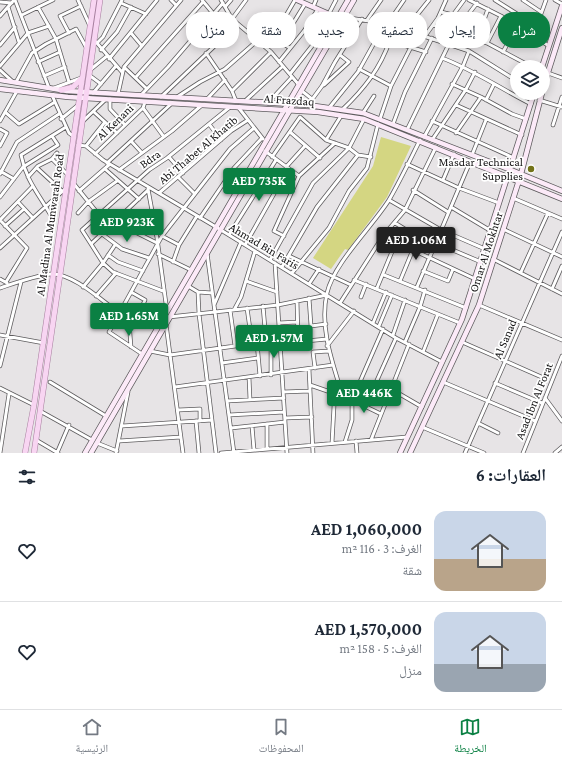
<!DOCTYPE html>
<html lang="ar">
<meta charset="utf-8">
<style>
body{margin:0;font-family:"Crimson Pro","Noto Naskh Arabic",serif;background:#f6f6f7;color:#1f2937;direction:rtl;height:100vh;display:flex;flex-direction:column;font-size:15px;white-space:nowrap}
*{box-sizing:border-box;margin:0}
p{font-size:13px;color:#747a83}
.icon{flex:none;width:22px;height:22px;fill:none;stroke:currentColor;stroke-width:2;stroke-linecap:round;stroke-linejoin:round}
.map{position:relative;height:453px;overflow:hidden;direction:ltr}
.drawer{display:flex;flex-direction:column;background:#fff;flex:1}
.drawer>*{flex:none}
.guide{position:absolute;left:12px;top:12px;width:538px;height:36px;direction:rtl;display:flex;gap:8px}
.buttons{position:absolute;left:510px;top:60px;display:grid;gap:8px}
.buttons a{display:grid;place-items:center;width:40px;height:40px;border-radius:50%;background:#fff;box-shadow:0 2px 10px #0003;font-size:20px}
.price{position:absolute;translate:-50% -34px;padding:0 9px;border-radius:4px;background:#0b8043;color:#fff;font-size:13px;line-height:26px;filter:drop-shadow(0 1px 2px #0008)}
.price::after{content:'';position:absolute;left:50%;top:24px;width:12px;height:9px;margin-left:-6px;background:inherit;clip-path:polygon(0 0,100% 0,50% 100%)}
.price.selected{background:#222;color:#fff}
ul{padding:0;list-style:none}
li{display:flex;align-items:center;gap:12px;height:100px;padding:0 16px}
li+li{border-top:1px solid #e0e1e3}
li span{display:grid;place-items:center;flex:none;width:112px;height:80px;border-radius:12px;color:#555}
li>.icon{margin-inline-start:auto}
span .icon{width:48px;height:48px;fill:#fffc;stroke-width:1}
li b{font-size:17px}
h2{display:flex;justify-content:space-between;align-items:center;height:48px;padding:0 16px;font-size:17px}
.pill{padding:0 14px;border-radius:16px;background:#fff;box-shadow:0 2px 10px #0003;font-size:14px;line-height:36px}
.pill.selected{background:#0b8043;color:#fff}
.menu{display:flex;justify-content:space-around;align-items:center;height:56px;border-top:1px solid #e0e1e3;background:#fff;font-size:11px;color:#747a83}
.menu a{display:grid;justify-items:center;gap:2px}
.menu .selected{color:#0b8043}
.map>svg:first-child{display:block}
.green{fill:#d4d682}
.lines{fill:none;stroke-linecap:round;stroke-linejoin:round}
.street-casing{stroke:#5d5b5d;stroke-width:4.5}
.secondary-casing{stroke:#5d5b5d;stroke-width:6}
.primary-casing{stroke:#a67f9e;stroke-width:6}
.street{stroke:#fff;stroke-width:3}
.secondary{stroke:#fceaf8;stroke-width:4.5}
.primary{stroke:#f8d5f2;stroke-width:5}
.poi-dot{fill:#737319;stroke:#fff;stroke-width:1.5}
.labels{text-anchor:middle;stroke-width:3.5;stroke-linejoin:round;paint-order:stroke}
.street-label{font-size:12px;fill:#141314;stroke:#fff}
.poi-label{font-size:12px;fill:#141314;stroke:#fff;text-anchor:end}
</style>
<div class="map">
<svg width="562" height="453" viewBox="0 0 562 453">
<rect width="100%" height="100%" fill="#e7e4e6"/>
<!-- green -->
<path class="green" d="M381,137L411,146L387,197L348,250L345,249L331,269L313,258L373,166Z"/>
<g class="lines">
<!-- street casing -->
<g class="street-casing">
<path id="street" d="M15,0L49,88
M78,0L90,26
M171,0L176,5
M221,0L232,19L271,52L299,85
M469,0L501,16L549,46
M495,0L536,26
M523,0L541,12
M555,0L562,4
M0,2L12,3
M121,3L146,14
M8,7L19,42
M38,7L56,39L69,82
M225,7L231,0
M313,7L316,0
M441,12L453,15L476,30
M22,15L53,0
M453,15L464,0
M0,16L14,0
M344,17L387,24L469,51L517,81
M232,19L246,0
M367,20L381,0
M433,25L487,43L532,67
M405,30L429,0
M69,33L60,16L81,6
M131,33L142,46
M459,33L464,20L477,3
M380,34L397,43L426,52
M425,36L438,18L446,0
M533,36L546,0
M273,37L290,48
M472,37L484,20L488,9
M96,42L122,72
M97,43L103,37L122,0
M281,43L305,4
M397,43L400,28
M487,43L501,16
M0,45L15,27
M267,48L295,0
M101,50L117,32L131,7
M503,52L517,26
M206,53L232,91L236,101
M442,58C474,70 501,89 531,104
M109,59L157,0
M38,62L60,52
M279,62L304,31L318,9
M0,66L28,33L49,26
M124,67L146,88
M359,69L391,86
M0,70L12,81
M90,70L107,56
M548,73L562,78
M290,74L312,46L336,0
M89,75L101,84
M44,76L65,67
M136,77L203,2
M16,82L32,53L46,44L76,29L86,47
M452,84L481,97L512,114L526,119
M324,85L349,62L340,55
M54,88L81,78
M232,91L271,52
M302,91L312,99
M93,93L116,66
M118,94L124,67L181,0
M141,95L168,67L223,3
M161,97L223,38C225,25 210,10 202,0
M177,97L200,82L225,69L258,40
M110,99V109L125,125
M207,99L225,80
M486,100L494,84
M539,100L562,107
M245,101L283,66
M55,102L69,133L73,136
M268,103L292,77
M308,105L322,86L335,62L362,19
M456,105L522,135
M238,107L263,139
M143,108L164,137
M329,108L358,72L373,45L404,0
M342,110C364,89 380,69 390,40
M5,112L19,124L55,102L52,95
M94,112L117,133
M363,113L374,96
M61,119L77,106
M380,119L391,86L411,47L416,33
M0,121L17,91
M83,121L106,99
M432,121L514,158
M209,124L221,140
M393,124L405,92L432,38
M553,125L562,97
M0,129L7,133L0,146
M407,130L449,44
M290,132L320,158
M456,133L481,97
M424,137L463,66L469,51
M326,140L341,116
M432,140L465,91L475,72
M131,141L142,153
M78,145L86,146L103,160L216,227L396,338L442,362
M86,146L105,122
M265,151L299,176
M57,153L52,159L67,174
M95,154L143,108L145,102
M472,155L486,120
M169,157L183,173
M272,157L300,117L326,140L349,148L358,155L371,157
M107,163L172,103
M407,164L459,188L499,203
M286,167L305,146
M37,168L62,191
M105,169L139,199
M119,170L172,131L202,105
M0,171L14,179
M0,174L17,142L59,114
M28,177L38,166L52,159
M178,177L194,193
M443,180L454,154
M74,184L99,215
M148,189L157,238L167,311
M148,190L91,244L82,230L149,170L167,158L230,107
M413,190L448,212
M79,191L110,164
M159,193L231,131L248,120
M0,197L23,167L58,145L52,136
M513,198L562,219
M389,200L441,230L485,249
M18,202L32,217
M451,207L491,231
M78,213L88,202L117,181
M50,214C38,193 26,180 21,155L66,127
M200,218L234,168L262,138
M0,220L27,248L6,282
M0,220L32,187
M115,222L157,243
M395,223L408,231L481,262
M5,226L24,209
M503,229L562,257
M102,234L122,249L149,258
M229,235L276,160
M162,236L179,245
M284,236L274,231L299,176L335,143
M383,236L475,279
M91,244L103,263L113,272L163,291
M400,244L408,231
M245,245L288,169
M0,248L65,189
M207,253L234,453
M158,254L191,270
M108,255L118,262L143,271
M289,256L351,285
M493,259L562,294
M270,260L313,183L349,148L364,119
M173,262L179,245L197,216
M275,263L287,453
M282,267L317,207L358,155
M423,271L448,281L453,269
M521,272L548,213
M292,273L329,228L349,191L367,168L378,124
M384,275L466,308
M0,279L7,283
M354,280L460,323
M246,281L277,292
M400,281L419,235
M309,284L319,269
M188,286L198,292L212,293
M83,287L103,263L115,245
M417,287L470,162
M0,288C15,283 34,276 51,274C73,273 102,301 119,313
M377,288L396,242
M552,289L562,266
M131,292L145,300L136,321
M198,292L199,314L216,453
M96,296L116,273
M361,297L366,284
M309,298L311,326L326,324
M297,301L298,338
M340,303L383,236L405,210L436,147
M214,305L241,242
M479,305L562,340
M263,306L266,340L280,338
M247,308L252,343
M230,310L235,346
M234,310L241,297L255,251
M169,317L278,305L327,295
M129,322L131,347
M279,323L297,322
M373,323L386,292
M113,324L163,318
M166,324L183,453
M379,326L392,295
M0,335L44,343
M393,335L405,300
M306,341L327,339
M405,342L420,307L425,290
M462,342L546,379
M327,346L354,311
M150,351L170,355L257,343L260,376
M423,352L438,314
M142,354L109,332L162,236L230,149L254,128
M222,363L258,358
M0,366L21,282
M315,368L313,352L329,351
M309,369L313,453
M271,375V345
M249,377L250,400
M50,382L106,416
M443,382L535,421
M495,383L542,403
M310,385L336,394
M175,387L333,365
M0,388L34,405
M391,389L422,407
M283,392L310,391
M343,397C333,364 319,328 327,293C334,263 372,227 389,200C400,181 410,160 420,140
M545,398L562,421
M227,401L284,398
M335,402L343,397L352,400V420L345,442
M365,407L396,338
M178,410L200,409V421
M40,411L92,440
M381,414L352,400L383,329
M229,415L284,412
M285,418L312,417
M196,421L199,453
M478,423L498,433
M267,424V449
M122,426L212,420
M252,426L254,450
M422,427L484,453
M231,428L285,422
M36,440L58,453
M371,440L409,344
M119,441L181,437
M356,441L357,453
M97,443L117,451
M332,443L334,406L338,385
M0,453L9,394
M57,453L69,425
M116,453L128,392
M221,453L407,437
M465,453L562,232
M523,453L562,356
M555,453L562,447"/>
</g>
<!-- secondary casing -->
<g class="secondary-casing">
<path id="secondary" d="M297,0L338,18
M542,67L562,6
M0,80L67,91L308,105L363,113L511,170L562,191
M543,88L562,28
M0,89L68,97L318,112L364,119L562,199
M85,453L348,0
M91,453L354,0
M400,453L462,319L534,93
M410,453L479,305L521,174L542,93"/>
</g>
<!-- primary casing -->
<g class="primary-casing">
<path id="primary" d="M61,90L73,87L82,78
M25,453L34,405L94,0
M34,453L100,0"/>
</g>
<!-- street -->
<use href="#street" class="street"/>
<!-- secondary -->
<use href="#secondary" class="secondary"/>
<!-- primary -->
<use href="#primary" class="primary"/>
</g>
<!-- markers -->
<circle class="poi-dot" cx="531" cy="169" r="4"/>
<g class="labels">
<!-- street labels -->
<g class="street-label">
<text transform="translate(289 100) rotate(4)" y="4">Al Frazdaq</text>
<text transform="translate(115 122) rotate(-44)" y="4">Al Kenani</text>
<text transform="translate(198 150) rotate(-40)" y="4">Abi Thabet Al Khatib</text>
<text transform="translate(150 159) rotate(-36)" y="4">Bdra</text>
<text transform="translate(50 225) rotate(-82)" y="4">Al Madina Al Munwarah Road</text>
<text transform="translate(264 246) rotate(31)" y="4">Ahmad Bin Faris</text>
<text transform="translate(486 252) rotate(-72)" y="4">Omar Al Mokhtar</text>
<text transform="translate(505 339) rotate(-67)" y="4">Al Sanad</text>
<text transform="translate(534 401) rotate(-68)" y="4">Asad Ibn Al Forat</text>
</g>
<!-- poi labels -->
<g class="poi-label">
<text x="523" y="166">Masdar Technical<tspan x="523" dy="14">Supplies</tspan></text>
</g>
</g>
</svg>
<div class="buttons">
<a><svg class="icon" aria-label="layers" viewBox="0 0 24 24"><path d="M12 4l9 5-9 5-9-5zM3 14l9 5 9-5"/></svg></a>
</div>
<b class="price" style="left:259px;top:202px">AED 735K</b>
<b class="price" style="left:127px;top:243px">AED 923K</b>
<b class="price selected" style="left:416px;top:261px">AED 1.06M</b>
<b class="price" style="left:129px;top:337px">AED 1.65M</b>
<b class="price" style="left:274px;top:359px">AED 1.57M</b>
<b class="price" style="left:364px;top:414px">AED 446K</b>
<div class="guide">
<a class="pill selected">شراء</a>
<a class="pill">إيجار</a>
<a class="pill">تصفية</a>
<a class="pill">جديد</a>
<a class="pill">شقة</a>
<a class="pill">منزل</a>
</div>
</div>
<section class="drawer">
<h2>العقارات: 6<svg class="icon" aria-label="filters" viewBox="0 0 24 24"><path d="M4 7h16M4 17h16"/><circle cx="9" cy="7" r="2"/><circle cx="15" cy="17" r="2"/></svg></h2>
<ul>
<li><span style="background:linear-gradient(#c9d6e8 60%,#b9a48a 0)"><svg class="icon" aria-label="home" viewBox="0 0 24 24"><path d="M3 11l9-7 9 7M6 9v11h12V9"/></svg></span><div><b>AED 1,060,000</b><p>الغرف: 3 · 116 m²</p><p>شقة</p></div><svg class="icon" aria-label="heart" viewBox="0 0 24 24"><path d="M12 20l-8-8c-3-5 5-10 8-4 3-6 11-1 8 4z"/></svg></li>
<li><span style="background:linear-gradient(#c9d6e8 65%,#9aa5b1 0)"><svg class="icon" aria-label="home" viewBox="0 0 24 24"><path d="M3 11l9-7 9 7M6 9v11h12V9"/></svg></span><div><b>AED 1,570,000</b><p>الغرف: 5 · 158 m²</p><p>منزل</p></div><svg class="icon" aria-label="heart" viewBox="0 0 24 24"><path d="M12 20l-8-8c-3-5 5-10 8-4 3-6 11-1 8 4z"/></svg></li>
</ul>
</section>
<nav class="menu">
<a class="selected"><svg class="icon" aria-label="map" viewBox="0 0 24 24"><path d="M3 6l6-2 6 2 6-2v14l-6 2-6-2-6 2zM9 4v14M15 6v14"/></svg>الخريطة</a>
<a><svg class="icon" aria-label="saved" viewBox="0 0 24 24"><path d="M7 4h10v16l-5-4-5 4z"/></svg>المحفوظات</a>
<a><svg class="icon" aria-label="home" viewBox="0 0 24 24"><path d="M3 11l9-7 9 7M6 9v11h12V9"/></svg>الرئيسية</a>
</nav>
